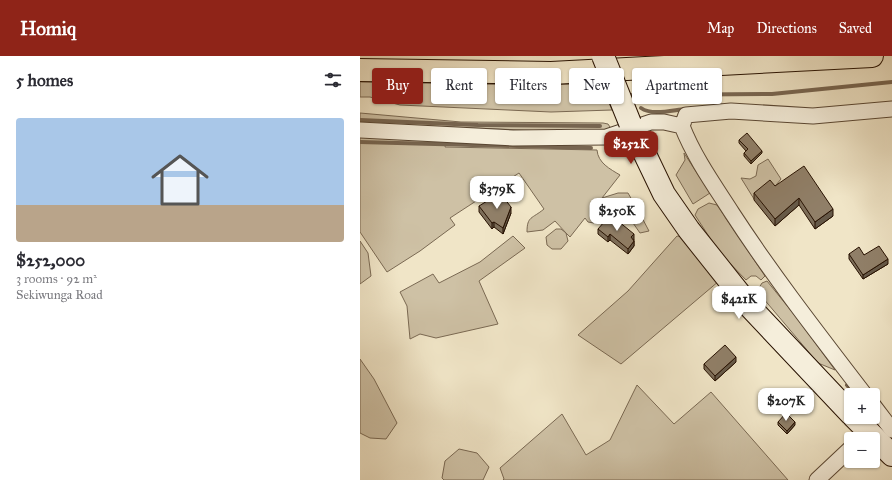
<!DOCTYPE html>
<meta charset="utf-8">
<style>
body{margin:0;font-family:"IM FELL Great Primer",serif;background:#f7f7f7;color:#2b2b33;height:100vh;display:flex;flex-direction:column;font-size:15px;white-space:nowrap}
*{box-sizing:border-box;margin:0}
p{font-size:13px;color:#7c7c81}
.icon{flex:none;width:22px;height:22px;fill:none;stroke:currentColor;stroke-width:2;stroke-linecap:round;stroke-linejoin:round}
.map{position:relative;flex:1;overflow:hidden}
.panel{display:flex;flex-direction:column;background:#fff;width:360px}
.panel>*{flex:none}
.hud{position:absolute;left:12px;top:12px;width:380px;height:36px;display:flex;gap:8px}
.fabs{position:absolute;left:484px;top:332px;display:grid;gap:8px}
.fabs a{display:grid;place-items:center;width:36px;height:36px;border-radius:4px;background:#fff;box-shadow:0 1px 3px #0004;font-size:20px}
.price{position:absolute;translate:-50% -34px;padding:0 9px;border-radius:8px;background:#fff;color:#222;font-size:13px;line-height:26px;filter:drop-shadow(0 1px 2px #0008)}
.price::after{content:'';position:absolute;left:50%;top:24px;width:12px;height:9px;margin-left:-6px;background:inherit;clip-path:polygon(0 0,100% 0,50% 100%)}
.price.current{background:#8f2418;color:#fff}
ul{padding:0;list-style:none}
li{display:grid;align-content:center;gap:8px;height:212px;padding:0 16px}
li+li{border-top:1px solid #e1e1e2}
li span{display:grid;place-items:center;height:124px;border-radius:4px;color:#555}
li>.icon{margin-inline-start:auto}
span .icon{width:72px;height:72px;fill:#fffc;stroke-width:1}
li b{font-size:17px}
h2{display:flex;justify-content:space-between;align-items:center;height:48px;padding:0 16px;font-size:17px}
.pill{padding:0 14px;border-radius:4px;background:#fff;box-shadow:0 1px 3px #0004;font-size:14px;line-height:36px}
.pill.current{background:#8f2418;color:#fff}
header{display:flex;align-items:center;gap:24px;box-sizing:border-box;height:56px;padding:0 20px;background:#8f2418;color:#fff}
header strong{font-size:19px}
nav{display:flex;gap:22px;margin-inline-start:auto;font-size:14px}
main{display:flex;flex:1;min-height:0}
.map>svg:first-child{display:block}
.green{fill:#cec1a5;stroke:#7a6953}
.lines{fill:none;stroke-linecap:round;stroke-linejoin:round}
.stream{stroke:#776550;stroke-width:4}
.minor-casing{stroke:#594632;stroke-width:17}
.secondary-casing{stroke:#271101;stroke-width:24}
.motorway-casing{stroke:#271101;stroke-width:24}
.minor{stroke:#f5eedb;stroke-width:15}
.secondary{stroke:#f5eedb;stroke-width:22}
.motorway{stroke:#f0e5c7;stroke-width:22}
.secondary-bridge-casing{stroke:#271101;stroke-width:24;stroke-linecap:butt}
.secondary-bridge{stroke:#f5eedb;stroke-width:22}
.wall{fill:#7c6d59;stroke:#271101}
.shaded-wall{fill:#655949;stroke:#271101}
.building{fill:#907f68;stroke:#271101}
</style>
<header>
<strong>Homiq</strong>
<nav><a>Map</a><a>Directions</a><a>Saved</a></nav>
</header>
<main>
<section class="panel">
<h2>5 homes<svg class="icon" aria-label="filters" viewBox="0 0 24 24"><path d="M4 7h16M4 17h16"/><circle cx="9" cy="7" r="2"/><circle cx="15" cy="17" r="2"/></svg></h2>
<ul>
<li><span style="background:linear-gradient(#a9c7e8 70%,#b9a48a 0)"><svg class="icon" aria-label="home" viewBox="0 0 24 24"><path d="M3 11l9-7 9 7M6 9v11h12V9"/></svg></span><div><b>$252,000</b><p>3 rooms · 92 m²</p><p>Sekiwunga Road</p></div></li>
</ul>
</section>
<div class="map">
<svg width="532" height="424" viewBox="0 0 532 424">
<rect width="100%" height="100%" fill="#f0e5c7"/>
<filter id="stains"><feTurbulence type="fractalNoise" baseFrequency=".005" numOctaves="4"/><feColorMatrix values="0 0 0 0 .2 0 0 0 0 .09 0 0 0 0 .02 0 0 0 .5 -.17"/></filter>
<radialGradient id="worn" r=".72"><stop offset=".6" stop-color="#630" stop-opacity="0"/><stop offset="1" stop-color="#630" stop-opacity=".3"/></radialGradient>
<!-- green -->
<path class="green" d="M0,26L168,29L223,28L240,26L252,54L191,56L40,49L10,41H0Z
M0,57L101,66L243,67L248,68L250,71L247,75L208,76L0,67Z
M0,81L86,85L85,91L237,94C238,107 250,113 260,119L242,142L258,137H268L272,144C267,158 260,154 248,158C244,159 238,164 234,167L228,166L225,162L210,181L206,177L208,185L201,193H192L187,189L186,181L196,173H201L206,177L195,165L183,174L167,176C167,160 172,163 184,153L159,117L90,162L95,169L60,195L27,216L0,176Z
M324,97L350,137L333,148L316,119L325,104Z
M408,103L421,123L408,139L394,143L381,122L390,123L396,120L398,109Z
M349,147L357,149L405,220L401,224L396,220H391L386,224L359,196L335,159L338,153Z
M276,156L280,158L289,175L280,177L273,167L272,161Z
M153,180L165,192L119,225L138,268L76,282L60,278L50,283L47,250L40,236L73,218L79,227L120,206Z
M317,180L322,181L359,225L261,308L218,279L268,235Z
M0,185L8,197L11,220L0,228Z
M407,225L437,262L475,314L458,307L397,235L402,227Z
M0,303L14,323L37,367L26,383L10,382L0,377Z
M277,329L314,368L351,336L428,424H143L144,423L140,412L202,358L226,399L250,384Z
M99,393L117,397L129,411L123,424H84L82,422L85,405Z"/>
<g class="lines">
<!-- stream -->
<path class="stream" d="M274,28L278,39L412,38L532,26
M272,39H278
M281,52C292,60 313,54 325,53
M0,64L118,69L240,70
M0,86L231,92
M487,329L495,339"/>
<!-- minor casing -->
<g class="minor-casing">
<path id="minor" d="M0,74L153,82L246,81L291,66H304L322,70
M505,339C459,279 413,220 372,157C354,129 334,101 322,70L326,59L371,55L453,60L532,53
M513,349L532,374
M457,424L491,392"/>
</g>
<!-- secondary casing -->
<g class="secondary-casing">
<path id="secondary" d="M270,67L304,138L329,174L391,252L491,358
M494,361L532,399"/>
</g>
<!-- motorway casing -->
<g class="motorway-casing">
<path id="motorway" d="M0,14L191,17L512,0"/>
</g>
<!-- minor -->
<use href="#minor" class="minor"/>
<!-- secondary -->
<use href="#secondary" class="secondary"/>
<!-- motorway -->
<use href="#motorway" class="motorway"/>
<!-- secondary-bridge casing -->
<g class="secondary-bridge-casing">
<path id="secondary-bridge" d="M243,0L270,67"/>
</g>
<!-- secondary-bridge -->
<use href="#secondary-bridge" class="secondary-bridge"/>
</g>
<!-- wall -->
<path class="wall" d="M379,84L402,97L391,108L384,100V97L386,95L379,87Z
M415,130L473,160L455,173L439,149L415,170L394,144V137Z
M119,150L151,157L143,178L134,171L132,173L119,156Z
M256,168L274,183V190L268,198L250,184L248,186L238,178V173Z
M489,198L504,199L528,208L503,223L489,203Z
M376,306L355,325L344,313V308Z
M418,366L435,369L427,378L418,369Z"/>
<!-- shaded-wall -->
<path class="shaded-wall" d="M402,95V97L391,108V105Z
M439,142V149L415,170V163Z
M151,151V157L143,178V172Z
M473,153V160L455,173V166Z
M134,166V171L132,173V167Z
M250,178V184L248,186V181Z
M274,178V183L271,187V181Z
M274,185V190L268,198V193Z
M528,203V208L503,223V219Z
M376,301V306L355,325V320Z
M435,366V369L427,378V375Z"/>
<!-- building -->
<path class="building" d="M387,77L402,95L391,105L384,97L388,93L379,84Z
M444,110L473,153L455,166L439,142L415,163L394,137L410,124L415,130Z
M140,137L151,151L143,172L134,166L132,167L119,150Z
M250,159L256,168L258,165L274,178L271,181L274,185L268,193L250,178L248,181L238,173Z
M519,190L528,203L503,219L489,198L499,191L504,199Z
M365,289L376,301L355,320L344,308Z
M426,357L435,366L427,375L418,366Z"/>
<rect width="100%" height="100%" filter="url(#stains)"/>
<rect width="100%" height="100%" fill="url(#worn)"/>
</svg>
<div class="fabs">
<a>+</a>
<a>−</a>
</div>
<b class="price current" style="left:271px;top:109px">$252K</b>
<b class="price" style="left:137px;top:154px">$379K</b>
<b class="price" style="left:257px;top:176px">$250K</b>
<b class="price" style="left:379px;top:264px">$421K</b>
<b class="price" style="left:426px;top:366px">$207K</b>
<div class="hud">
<a class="pill current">Buy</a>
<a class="pill">Rent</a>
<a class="pill">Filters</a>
<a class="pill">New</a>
<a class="pill">Apartment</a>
</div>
</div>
</main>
